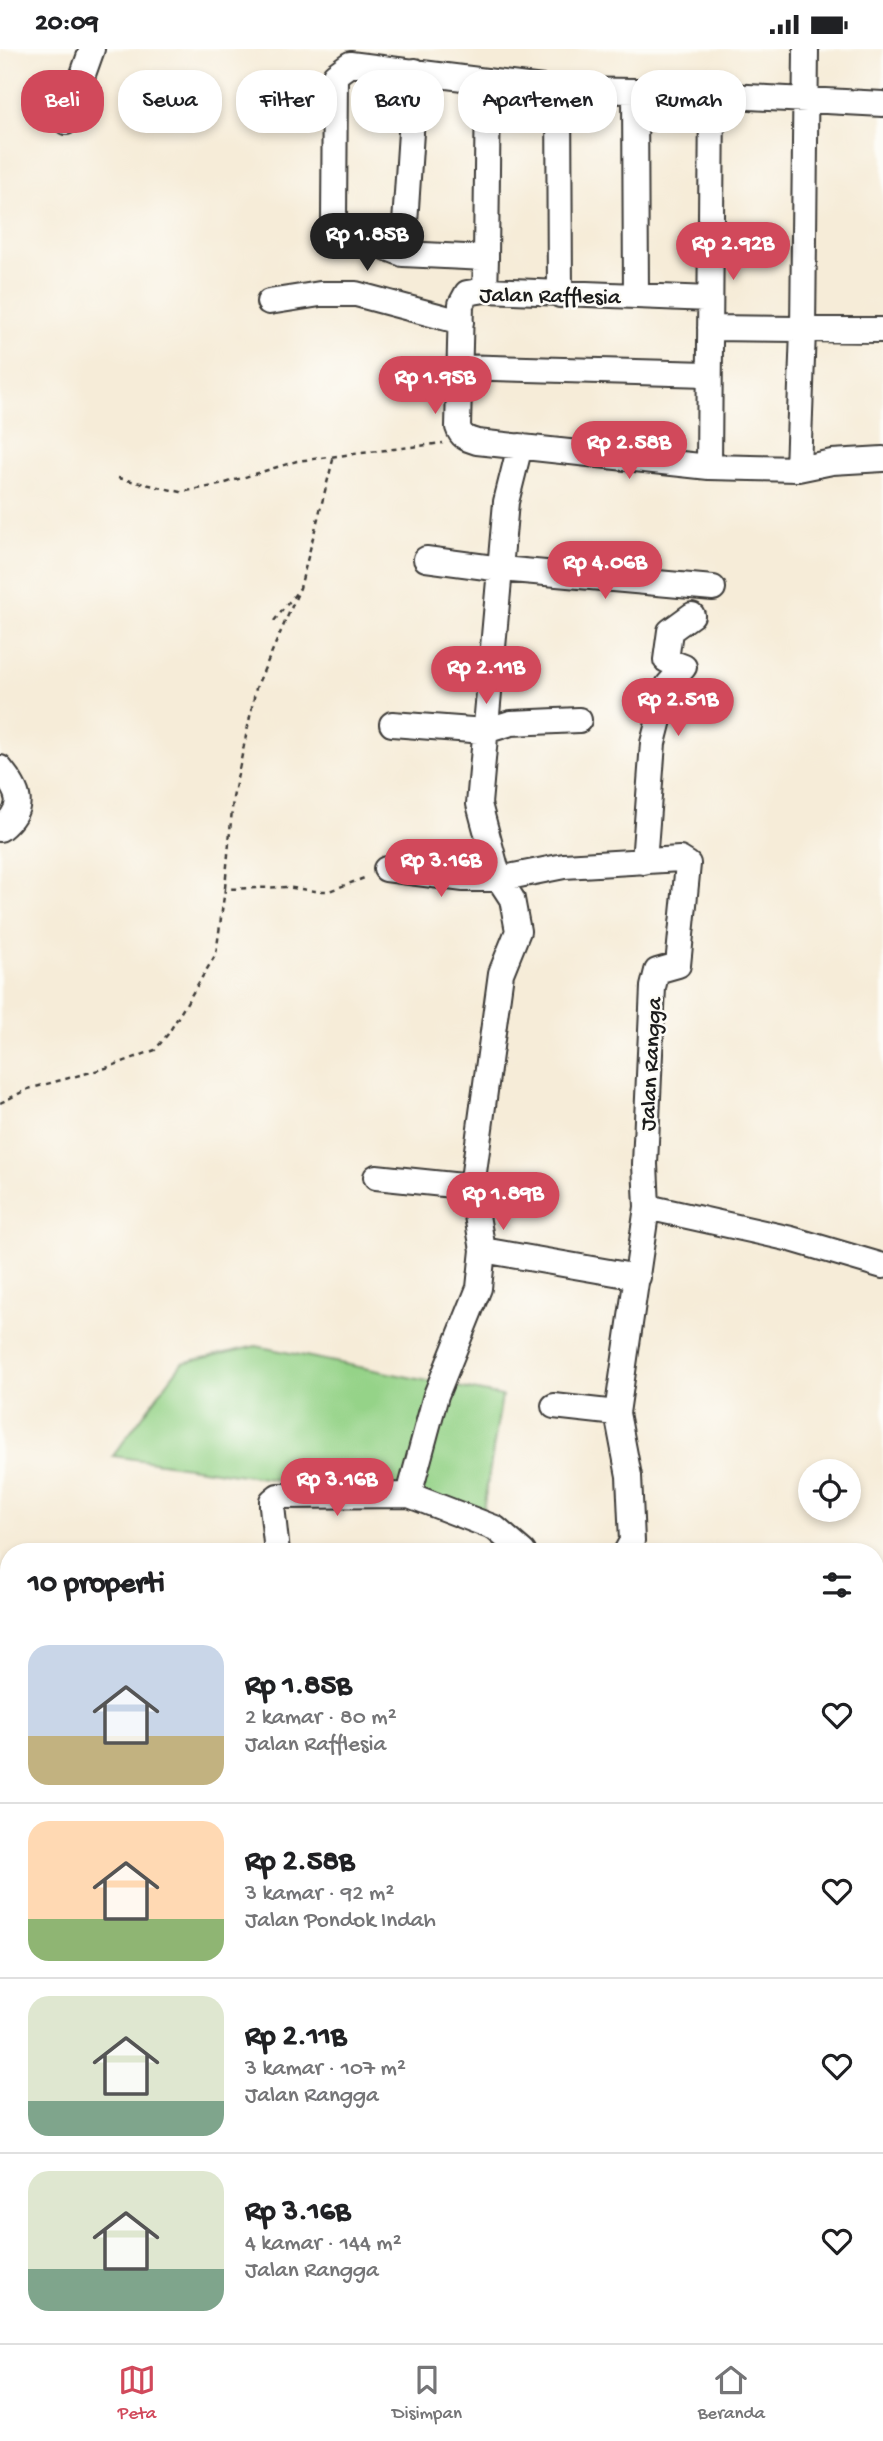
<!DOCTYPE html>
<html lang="id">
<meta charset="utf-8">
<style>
body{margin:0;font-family:"Gochi Hand",sans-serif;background:#f2f2f2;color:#202124;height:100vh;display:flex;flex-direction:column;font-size:26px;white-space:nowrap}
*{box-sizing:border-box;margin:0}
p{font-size:23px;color:#757577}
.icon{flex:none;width:38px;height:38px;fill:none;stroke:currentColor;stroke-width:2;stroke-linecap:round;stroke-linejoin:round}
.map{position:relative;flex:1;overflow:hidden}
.sheet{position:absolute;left:0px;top:1494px;width:884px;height:800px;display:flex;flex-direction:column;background:#fff;border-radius:28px 28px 0 0;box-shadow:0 4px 10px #0003}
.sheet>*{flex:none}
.guide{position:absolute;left:21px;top:21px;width:842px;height:63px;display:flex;gap:14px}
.controls{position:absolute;left:798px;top:1410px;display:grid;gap:14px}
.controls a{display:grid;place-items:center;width:63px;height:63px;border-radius:50%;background:#fff;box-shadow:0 4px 10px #0003;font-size:35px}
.price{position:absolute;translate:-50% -60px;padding:0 16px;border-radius:24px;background:#d1495b;color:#fff;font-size:23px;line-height:46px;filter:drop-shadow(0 2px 4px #0008)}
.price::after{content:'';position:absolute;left:50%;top:42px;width:21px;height:16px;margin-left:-10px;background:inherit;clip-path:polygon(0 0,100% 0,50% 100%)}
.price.selected{background:#222;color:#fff}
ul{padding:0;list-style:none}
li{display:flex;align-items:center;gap:21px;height:175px;padding:0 28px}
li+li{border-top:2px solid #e0e0e0}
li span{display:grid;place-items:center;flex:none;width:196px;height:140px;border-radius:21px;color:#555}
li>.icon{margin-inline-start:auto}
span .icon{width:84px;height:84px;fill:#fffc;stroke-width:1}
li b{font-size:30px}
h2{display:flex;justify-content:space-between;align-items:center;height:84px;padding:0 28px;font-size:30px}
.tag{padding:0 24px;border-radius:28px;background:#fff;box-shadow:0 4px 10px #0003;font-size:24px;line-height:63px}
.tag.selected{background:#d1495b;color:#fff}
.status{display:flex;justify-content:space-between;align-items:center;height:49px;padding:0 35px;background:#fff;direction:ltr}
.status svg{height:19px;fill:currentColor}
.menu{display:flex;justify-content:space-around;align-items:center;height:98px;border-top:2px solid #e0e0e0;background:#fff;font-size:19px;color:#757577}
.menu a{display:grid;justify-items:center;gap:4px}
.menu .selected{color:#d1495b}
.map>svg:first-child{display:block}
.built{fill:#ecd1ea}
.green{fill:#95d388;stroke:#587852;stroke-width:2}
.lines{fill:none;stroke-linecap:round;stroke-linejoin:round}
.minor-casing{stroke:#3d3b38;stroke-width:28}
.major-casing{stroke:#3d3b38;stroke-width:35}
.path{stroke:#3d3b38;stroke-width:2.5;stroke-dasharray:5 5;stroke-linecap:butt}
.minor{stroke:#fff;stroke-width:24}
.major{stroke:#fff;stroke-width:32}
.labels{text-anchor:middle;stroke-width:5;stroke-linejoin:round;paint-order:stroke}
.street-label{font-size:23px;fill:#1c1c1c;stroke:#fdfcf7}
</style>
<div class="status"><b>20:09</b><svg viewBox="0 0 49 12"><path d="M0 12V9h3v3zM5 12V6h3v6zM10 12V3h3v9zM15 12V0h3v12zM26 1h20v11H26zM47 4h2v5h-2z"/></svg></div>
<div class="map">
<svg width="883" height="2294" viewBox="0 0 883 2294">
<rect width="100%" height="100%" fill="#fdfcf7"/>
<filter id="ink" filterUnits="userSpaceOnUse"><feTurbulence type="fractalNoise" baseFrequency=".0143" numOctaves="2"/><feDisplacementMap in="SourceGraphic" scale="14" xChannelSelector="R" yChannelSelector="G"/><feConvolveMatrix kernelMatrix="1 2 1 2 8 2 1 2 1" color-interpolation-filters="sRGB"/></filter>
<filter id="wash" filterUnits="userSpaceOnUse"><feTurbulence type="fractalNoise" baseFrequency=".00686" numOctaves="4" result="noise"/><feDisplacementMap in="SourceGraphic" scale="28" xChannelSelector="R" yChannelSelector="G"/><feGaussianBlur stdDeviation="1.57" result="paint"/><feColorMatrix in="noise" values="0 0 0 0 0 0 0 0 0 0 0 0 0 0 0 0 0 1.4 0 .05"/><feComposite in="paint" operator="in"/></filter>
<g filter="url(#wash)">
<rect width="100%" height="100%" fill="#f6ecd8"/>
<!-- built -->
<path class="built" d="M0,2176L9,2178V2286H247L244,2294H0Z"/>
<!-- green -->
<path class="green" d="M256,1297L502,1347L483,1461L113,1407L182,1314Z"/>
</g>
<g filter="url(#ink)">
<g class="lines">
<!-- minor casing -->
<g class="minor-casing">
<path id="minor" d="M635,42L636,247
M66,73L92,0
M403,205L415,22
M486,209L488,33
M485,241L486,209L403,205L348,184L334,171L335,26L350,15L559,41
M560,246L559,41L635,42L883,55
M710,250L485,241L467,244L461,255L458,378C461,388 467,390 477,393L709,418L798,420L832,413L883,410
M269,253L320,245H356L461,273
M710,279L883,281
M459,318L708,325
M520,397L506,453L479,755L499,830L564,817L680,810L688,815L678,916L657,922L653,938L645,1115L647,1158L791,1190L883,1217
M709,418L712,47
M798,420L803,281L806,0
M426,510L501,520L713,539
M392,675L485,682L511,674L579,671
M0,719C20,744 27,758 0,780
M644,813L653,694L668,636L684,618L666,611L670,582L692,566
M386,820L464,830H499L512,850L518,882L501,924L472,1138L483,1201L479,1239L436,1346L409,1446L495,1479L523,1503
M376,1128L472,1138
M483,1201L638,1228
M554,1357L617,1364
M277,1503L272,1457V1452L278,1447L409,1446
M626,1503L632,1492L629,1427L617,1364L647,1158
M875,1817L883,1805
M524,2286L542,2294
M866,2286L879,2294
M52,2294L56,2286
M330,2294L336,2286"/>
</g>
<!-- major casing -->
<g class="major-casing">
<path id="major" d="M875,2148L883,2147
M782,2286L784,2294"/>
</g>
<!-- path -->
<path class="path" d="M118,429L181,443L219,436L297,412L443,394
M274,572L300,539L334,407
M225,839L233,749L256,639L300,539
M0,1054L28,1040L106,1019L155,1001L168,985L216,905L225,840L286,838L315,842H329L367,828"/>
<!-- minor -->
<use href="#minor" class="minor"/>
<!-- major -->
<use href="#major" class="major"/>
</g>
</g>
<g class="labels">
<!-- street labels -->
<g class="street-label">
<text transform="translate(550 245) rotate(1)" y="8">Jalan Rafflesia</text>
<text transform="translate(649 1015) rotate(-87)" y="8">Jalan Rangga</text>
</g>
</g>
</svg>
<div class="controls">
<a><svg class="icon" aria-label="locate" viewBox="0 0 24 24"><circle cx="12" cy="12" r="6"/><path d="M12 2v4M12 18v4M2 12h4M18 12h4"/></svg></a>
</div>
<b class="price selected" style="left:367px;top:224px">Rp 1.85B</b>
<b class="price" style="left:733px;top:233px">Rp 2.92B</b>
<b class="price" style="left:435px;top:367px">Rp 1.95B</b>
<b class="price" style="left:629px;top:432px">Rp 2.58B</b>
<b class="price" style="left:605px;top:552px">Rp 4.06B</b>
<b class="price" style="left:486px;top:657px">Rp 2.11B</b>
<b class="price" style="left:678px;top:689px">Rp 2.51B</b>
<b class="price" style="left:441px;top:850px">Rp 3.16B</b>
<b class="price" style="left:503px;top:1183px">Rp 1.89B</b>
<b class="price" style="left:337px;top:1469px">Rp 3.16B</b>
<div class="guide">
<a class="tag selected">Beli</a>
<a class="tag">Sewa</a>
<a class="tag">Filter</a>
<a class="tag">Baru</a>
<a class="tag">Apartemen</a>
<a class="tag">Rumah</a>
</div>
<section class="sheet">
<h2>10 properti<svg class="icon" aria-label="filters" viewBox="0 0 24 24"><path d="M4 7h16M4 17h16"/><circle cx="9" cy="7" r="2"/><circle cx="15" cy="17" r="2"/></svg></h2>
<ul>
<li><span style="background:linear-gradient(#c9d6e8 65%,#c2b280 0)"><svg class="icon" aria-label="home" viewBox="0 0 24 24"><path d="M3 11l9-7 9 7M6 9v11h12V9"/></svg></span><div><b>Rp 1.85B</b><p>2 kamar · 80 m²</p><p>Jalan Rafflesia</p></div><svg class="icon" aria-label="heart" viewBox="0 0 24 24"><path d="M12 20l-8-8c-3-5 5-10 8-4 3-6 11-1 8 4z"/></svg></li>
<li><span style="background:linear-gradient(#ffd9b3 70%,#8fb573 0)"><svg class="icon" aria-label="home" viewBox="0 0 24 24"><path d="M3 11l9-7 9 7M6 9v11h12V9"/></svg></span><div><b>Rp 2.58B</b><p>3 kamar · 92 m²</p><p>Jalan Pondok Indah</p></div><svg class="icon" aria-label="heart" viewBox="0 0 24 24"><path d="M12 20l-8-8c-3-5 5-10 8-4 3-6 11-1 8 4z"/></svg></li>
<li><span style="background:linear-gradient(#dfe7d0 75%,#7fa58c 0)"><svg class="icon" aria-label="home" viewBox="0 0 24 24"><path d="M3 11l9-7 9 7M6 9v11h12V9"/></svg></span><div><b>Rp 2.11B</b><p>3 kamar · 107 m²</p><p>Jalan Rangga</p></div><svg class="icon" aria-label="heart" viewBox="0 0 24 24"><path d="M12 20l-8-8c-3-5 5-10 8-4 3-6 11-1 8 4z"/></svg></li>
<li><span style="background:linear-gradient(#dfe7d0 70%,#7fa58c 0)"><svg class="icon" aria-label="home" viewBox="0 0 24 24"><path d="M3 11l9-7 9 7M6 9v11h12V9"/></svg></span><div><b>Rp 3.16B</b><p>4 kamar · 144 m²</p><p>Jalan Rangga</p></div><svg class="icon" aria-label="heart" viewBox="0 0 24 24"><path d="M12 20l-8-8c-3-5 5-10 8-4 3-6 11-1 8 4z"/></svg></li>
</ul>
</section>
</div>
<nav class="menu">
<a class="selected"><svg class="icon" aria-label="map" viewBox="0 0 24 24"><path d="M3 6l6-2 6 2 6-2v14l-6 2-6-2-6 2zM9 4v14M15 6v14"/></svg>Peta</a>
<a><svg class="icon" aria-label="saved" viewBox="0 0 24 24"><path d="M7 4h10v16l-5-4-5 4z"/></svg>Disimpan</a>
<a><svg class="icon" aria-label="home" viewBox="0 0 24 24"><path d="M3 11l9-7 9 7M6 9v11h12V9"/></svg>Beranda</a>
</nav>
